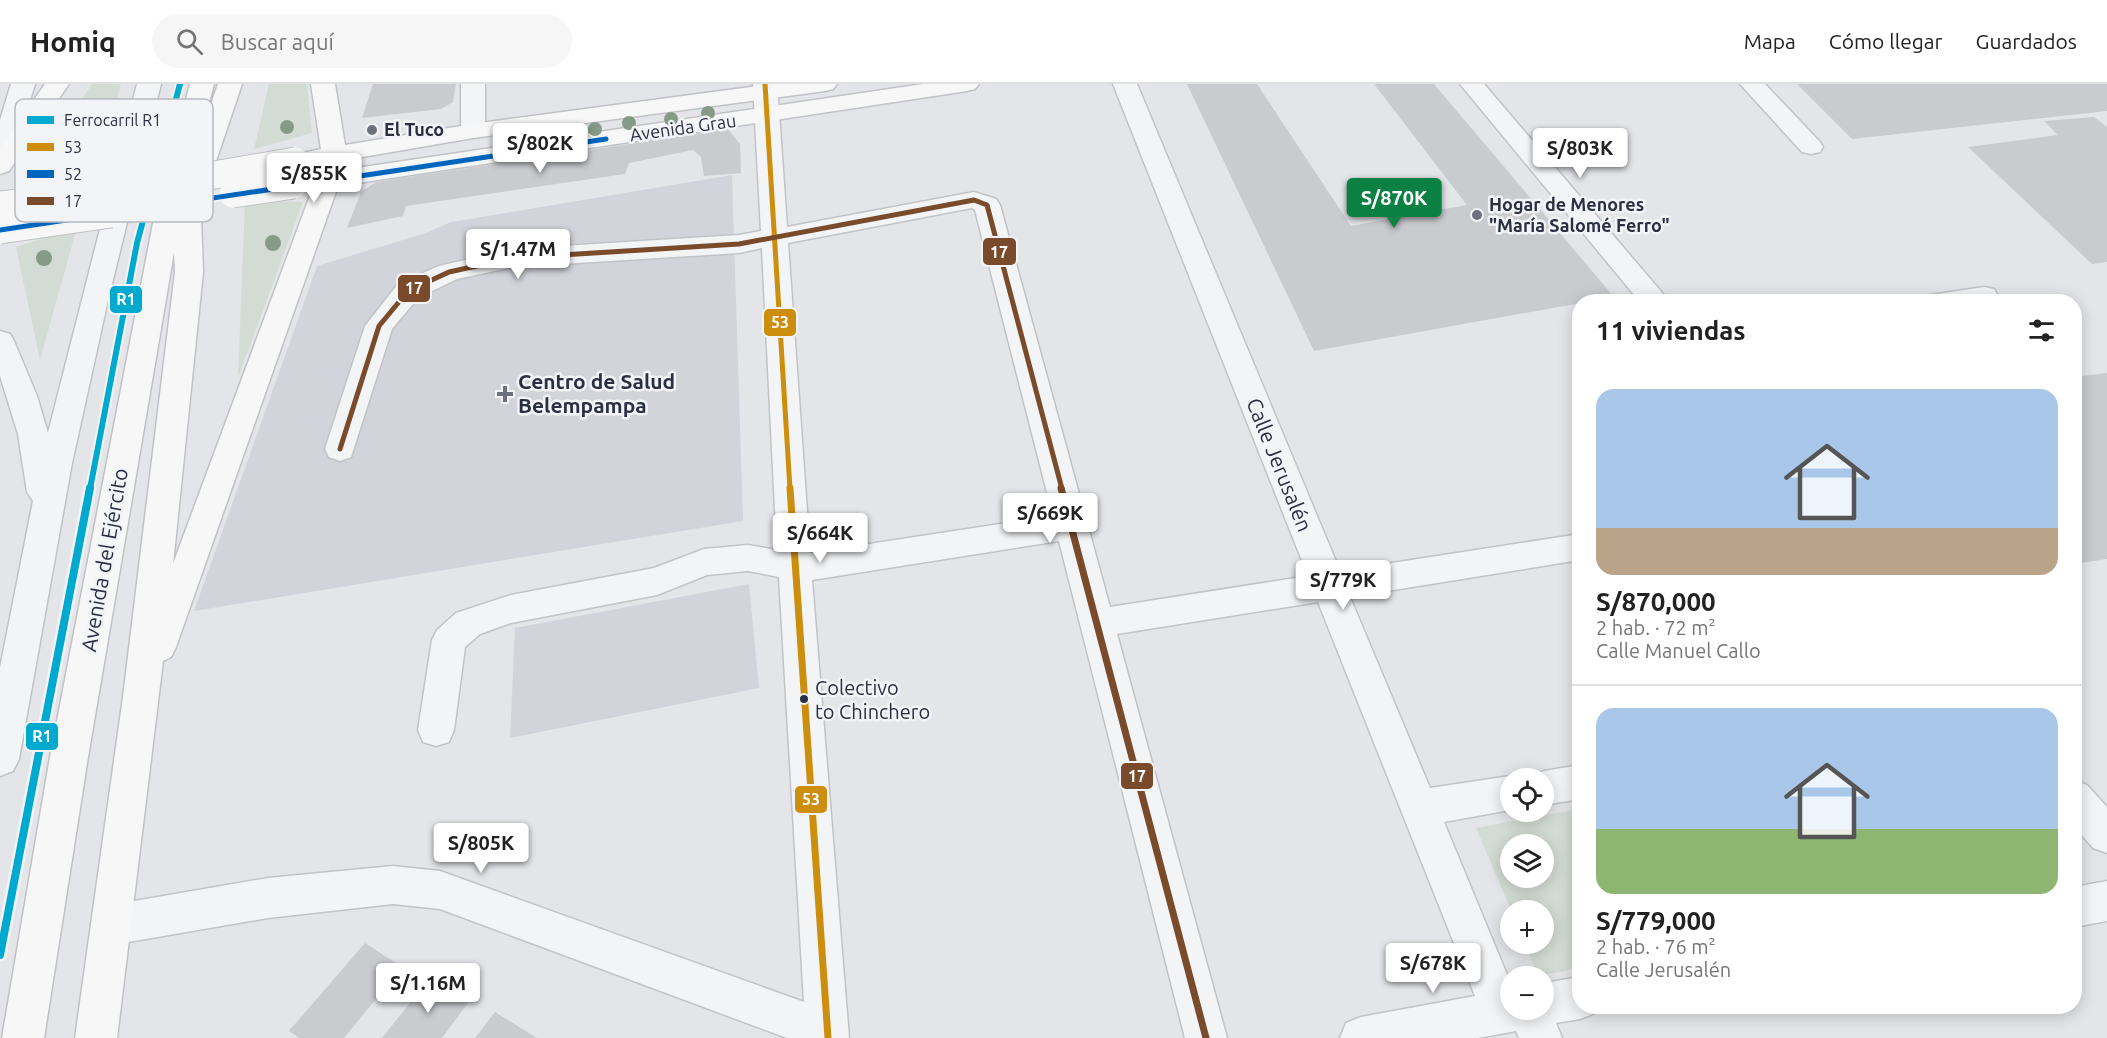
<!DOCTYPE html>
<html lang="es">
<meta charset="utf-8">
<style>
body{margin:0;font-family:Ubuntu,sans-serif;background:#f6f6f6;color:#222;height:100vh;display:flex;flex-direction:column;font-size:22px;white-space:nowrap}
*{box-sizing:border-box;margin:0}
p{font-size:20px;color:#767676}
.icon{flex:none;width:33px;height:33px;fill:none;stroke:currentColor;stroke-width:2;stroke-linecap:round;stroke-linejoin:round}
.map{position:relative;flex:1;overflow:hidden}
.panel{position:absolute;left:1572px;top:210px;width:510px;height:720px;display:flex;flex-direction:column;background:#fff;border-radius:24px;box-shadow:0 3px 15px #0003}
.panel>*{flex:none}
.fabs{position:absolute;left:1500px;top:684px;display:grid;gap:12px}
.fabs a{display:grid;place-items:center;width:54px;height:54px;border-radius:50%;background:#fff;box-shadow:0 3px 15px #0003;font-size:30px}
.price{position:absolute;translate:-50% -51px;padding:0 14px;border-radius:6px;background:#fff;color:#222;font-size:20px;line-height:39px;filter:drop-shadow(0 2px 3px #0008)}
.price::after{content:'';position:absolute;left:50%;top:36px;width:18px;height:14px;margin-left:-9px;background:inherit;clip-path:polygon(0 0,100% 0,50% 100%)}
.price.on{background:#0b8043;color:#fff}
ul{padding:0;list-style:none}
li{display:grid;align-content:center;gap:12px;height:318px;padding:0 24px}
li+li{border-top:2px solid #e0e0e0}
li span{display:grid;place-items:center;height:186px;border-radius:18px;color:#555}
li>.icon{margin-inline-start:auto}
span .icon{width:108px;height:108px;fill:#fffc;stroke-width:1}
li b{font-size:26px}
h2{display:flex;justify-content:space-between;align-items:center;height:72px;padding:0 24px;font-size:26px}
header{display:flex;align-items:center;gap:36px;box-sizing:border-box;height:84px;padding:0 30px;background:#fff;border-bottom:2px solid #e0e0e0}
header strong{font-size:28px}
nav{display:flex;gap:33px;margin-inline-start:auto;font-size:21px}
.search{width:420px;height:54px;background:#f6f6f6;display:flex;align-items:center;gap:15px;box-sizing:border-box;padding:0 21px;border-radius:33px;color:#767676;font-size:22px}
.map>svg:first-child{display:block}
.built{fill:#d3d4db}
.green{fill:#d3dcd4;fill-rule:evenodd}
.building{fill:#cacbcf}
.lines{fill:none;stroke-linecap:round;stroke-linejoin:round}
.minor-casing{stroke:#c2c3c6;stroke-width:3}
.major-casing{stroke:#c0c2c6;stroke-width:3}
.minor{fill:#f3f4f6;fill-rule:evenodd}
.major{fill:#f7f7f7;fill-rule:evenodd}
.major-bridge-casing{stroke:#c0c2c6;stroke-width:29;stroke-linecap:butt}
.major-bridge{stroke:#f7f7f7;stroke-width:27}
.bus-1-far1-casing{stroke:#f2f4f8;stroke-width:9}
.bus-1-casing{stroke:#f2f4f8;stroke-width:11}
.bus-2-casing{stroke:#f2f4f8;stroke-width:9}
.bus-3-far1-casing{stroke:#f2f4f8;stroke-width:9}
.bus-3-casing{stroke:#f2f4f8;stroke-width:11}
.bus-1-far1{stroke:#ce8e0d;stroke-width:5}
.bus-1{stroke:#ce8e0d;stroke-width:7}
.bus-2{stroke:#0065bd;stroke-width:5}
.bus-3-far1{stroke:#7a4b2a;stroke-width:5}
.bus-3{stroke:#7a4b2a;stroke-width:7}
.rail-1-far1-casing{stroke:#f2f4f8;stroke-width:10}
.rail-1-casing{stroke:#f2f4f8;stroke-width:13}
.rail-1-far1{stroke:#00a9ce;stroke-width:6}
.rail-1{stroke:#00a9ce;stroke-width:8}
.tree{fill:#869b87}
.poi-dot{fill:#6c6f7c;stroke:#f2f4f8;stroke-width:2}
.bus-dot{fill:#2b2f42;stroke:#f2f4f8;stroke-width:2}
.labels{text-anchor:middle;stroke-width:5;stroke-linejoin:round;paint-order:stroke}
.far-street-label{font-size:18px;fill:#2b2f42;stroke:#f2f4f8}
.far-poi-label{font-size:18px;font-weight:bold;fill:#2b2f42;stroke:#f2f4f8;text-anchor:start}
.bus-label{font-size:20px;fill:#2b2f42;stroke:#f2f4f8;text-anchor:start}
.poi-label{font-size:21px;font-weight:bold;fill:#2b2f42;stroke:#f2f4f8;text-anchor:start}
.street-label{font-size:21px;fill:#2b2f42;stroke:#f2f4f8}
.key{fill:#f2f4f8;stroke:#b6b9c1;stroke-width:1.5}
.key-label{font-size:16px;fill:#2b2f42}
.line-badge{stroke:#f2f4f8;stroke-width:2}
.badge-label{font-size:16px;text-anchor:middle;font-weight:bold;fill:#fff}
</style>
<header>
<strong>Homiq</strong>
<div class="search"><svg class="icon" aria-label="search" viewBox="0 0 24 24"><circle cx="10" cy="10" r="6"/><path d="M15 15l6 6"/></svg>Buscar aquí</div>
<nav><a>Mapa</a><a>Cómo llegar</a><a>Guardados</a></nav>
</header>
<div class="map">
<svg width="2107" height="954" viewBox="0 0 2107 954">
<rect width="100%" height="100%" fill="#e4e5e8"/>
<!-- built -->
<path class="built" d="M732,91L743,437L194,527L317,182L426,149L451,138Z
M749,500L759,604L510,654L515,544Z"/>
<!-- green -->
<path class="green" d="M92,0H121L96,92L30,94Z
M269,0H307L312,49L254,65Z
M245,116L303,118L238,294Z
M77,143L40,276L16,163Z
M1579,725V884L1538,892L1525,860H1544V826H1511L1476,744ZM1510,760H1544V794H1510Z"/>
<!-- building -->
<path class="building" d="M373,0H456L453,18L441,25L362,34Z
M1187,0H1257L1351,142L1467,121L1374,0H1434L1614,213L1314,267Z
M1797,0H2107V27L1852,55Z
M2094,33L2107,43V178L2092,180L1968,63L2058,51L2044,37Z
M728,45L740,60L741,89L704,92L701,73L693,66L629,79L625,90L406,122L403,132L347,144L361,108L376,98Z
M2107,289V475L2074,480V293Z
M365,859L402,883L344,954H299L289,947Z
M429,895L468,919L442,954H382Z
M495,928L537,954H475Z"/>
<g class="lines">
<!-- minor casing -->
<g class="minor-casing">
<path id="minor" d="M11,0H35L12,76L9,81L0,83V36Z
M137,0H161L108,216L72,379L19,675L13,687L0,692V584L33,417L27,408L18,350L0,292V247L10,250L14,257L37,312L48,349Z
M461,0H485V47L482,52L473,54L464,52L461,47Z
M753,0H777L787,143L974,108L996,115L1000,121L1110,523L1308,492L1113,0H1137L1340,487L1580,450V476L1350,513L1430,704L1510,692L1518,694H1510V726L1444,738L1510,898V926H1544V899L1580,893V922H1597L1595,929L1580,935L1556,939L1562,954H1519L1516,947L1478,954H1340L1346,939L1361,933L1475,912L1318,518L1117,550L1227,954H1185L1059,457L812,496L849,954H787L440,825L393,820L268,834L111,861L97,855L91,841L97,827L111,821L268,794L393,782L440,787L804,918L779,493L748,487L707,491L657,511L511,539L480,550L465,563L454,646L449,658L436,662L423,658L418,646L432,556L437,546L456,529L511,511L654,484L704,465L748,461L777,466L762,164L739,169L513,183L457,195L418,214L392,245L351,373L340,377L329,373L325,365L365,242L398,200L439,182L513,165L739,151L761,147ZM972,124L975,126L1053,432L810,469L788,159Z
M1460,0H1484L1670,218H1640Z
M1740,0H1765L1820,58L1823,63L1820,68L1811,70L1802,68Z
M1984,203L1994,205L1998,212L1994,218H1927L1931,211Z
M1580,681V715L1544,721V694H1529L1531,692L1544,687Z
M2074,696L2087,701L2107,723V769L2093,764L2074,742Z
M2107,797V837L2074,843V803Z"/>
</g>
<!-- major casing -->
<g class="major-casing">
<path id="major" d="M45,0H69L9,87L0,90V64Z
M190,0H214L201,49L218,0H242L209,98L201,132L203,188L173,480L312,106L294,109L285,107L281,101L285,95L317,90L319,80L303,79L300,74L303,69L321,65L311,0H335L345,61L473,40L773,0H837L833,5L825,7L473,54L345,76L343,86L923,0H979L975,5L967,7L338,102L176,563L171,573L163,577L117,954H75L123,613L175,188L174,168L88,673L44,954H2L50,673L155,129Z"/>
</g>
<!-- minor -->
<use href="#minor" class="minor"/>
<!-- major -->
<use href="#major" class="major"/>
<!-- major-bridge casing -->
<g class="major-bridge-casing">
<path id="major-bridge" d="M233,110L294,101
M0,121L134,105L295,77
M0,146L111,130"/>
</g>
<!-- major-bridge -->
<use href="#major-bridge" class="major-bridge"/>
<!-- bus-1-far1 casing -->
<g class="bus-1-far1-casing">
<path id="bus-1-far1" d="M765,0L790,405"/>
</g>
<!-- bus-1 casing -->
<g class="bus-1-casing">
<path id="bus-1" d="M790,404L828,954"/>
</g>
<!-- bus-2 casing -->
<g class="bus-2-casing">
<path id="bus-2" d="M0,146L606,55"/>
</g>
<!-- bus-3-far1 casing -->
<g class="bus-3-far1-casing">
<path id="bus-3-far1" d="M340,365L379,242L408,207L449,188L513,174L739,160L974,116L987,121L1062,405"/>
</g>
<!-- bus-3 casing -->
<g class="bus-3-casing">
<path id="bus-3" d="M1061,404L1206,954"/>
</g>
<!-- bus-1-far1 -->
<use href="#bus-1-far1" class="bus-1-far1"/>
<!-- bus-1 -->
<use href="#bus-1" class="bus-1"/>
<!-- bus-2 -->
<use href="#bus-2" class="bus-2"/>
<!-- bus-3-far1 -->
<use href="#bus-3-far1" class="bus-3-far1"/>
<!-- bus-3 -->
<use href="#bus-3" class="bus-3"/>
<!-- rail-1-far1 casing -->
<g class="rail-1-far1-casing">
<path id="rail-1-far1" d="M90,405L137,159L180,0"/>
</g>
<!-- rail-1 casing -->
<g class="rail-1-casing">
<path id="rail-1" d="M0,871L90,404"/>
</g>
<!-- rail-1-far1 -->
<use href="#rail-1-far1" class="rail-1-far1"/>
<!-- rail-1 -->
<use href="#rail-1" class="rail-1"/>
</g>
<!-- trees -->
<g class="tree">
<circle cx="708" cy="29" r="7"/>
<circle cx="671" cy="35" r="7"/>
<circle cx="629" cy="39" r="7"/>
<circle cx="287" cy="43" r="7"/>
<circle cx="595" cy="45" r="7"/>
<circle cx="569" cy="49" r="7"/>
<circle cx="511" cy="58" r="7"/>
<circle cx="273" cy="159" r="8"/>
<circle cx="44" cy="174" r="8"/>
</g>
<!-- markers -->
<g class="poi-dot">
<circle cx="372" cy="46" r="6"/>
<circle cx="1477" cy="131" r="6"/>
<path d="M502 301h6v6h6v6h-6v6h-6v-6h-6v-6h6z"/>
</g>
<circle class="bus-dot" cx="804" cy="615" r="5"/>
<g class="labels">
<!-- far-street labels -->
<g class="far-street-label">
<text transform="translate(683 44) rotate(-8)" y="6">Avenida Grau</text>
</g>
<!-- far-poi labels -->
<g class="far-poi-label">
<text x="384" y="52">El Tuco</text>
<text x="1489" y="127">Hogar de Menores<tspan x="1489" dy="21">"María Salomé Ferro"</tspan></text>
</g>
<!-- bus labels -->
<g class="bus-label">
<text x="815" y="611">Colectivo<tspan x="815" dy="24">to Chinchero</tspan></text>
</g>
<!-- poi labels -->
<g class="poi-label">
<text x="518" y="305">Centro de Salud<tspan x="518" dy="24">Belempampa</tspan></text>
</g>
<!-- street labels -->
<g class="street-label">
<text transform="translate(1279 381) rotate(68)" y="7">Calle Jerusalén</text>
<text transform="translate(105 476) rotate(-80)" y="7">Avenida del Ejército</text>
</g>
</g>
<!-- legend -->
<rect x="15" y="15" width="198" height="123" rx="9" class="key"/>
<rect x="27" y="32" width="27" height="8" fill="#00a9ce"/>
<rect x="27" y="59" width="27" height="8" fill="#ce8e0d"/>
<rect x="27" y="86" width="27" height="8" fill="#0065bd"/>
<rect x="27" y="113" width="27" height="8" fill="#7a4b2a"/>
<g class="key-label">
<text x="64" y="42">Ferrocarril R1</text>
<text x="64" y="69">53</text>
<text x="64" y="96">52</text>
<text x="64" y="123">17</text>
</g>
<g class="line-badge">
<rect x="982" y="153" width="35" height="29" rx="6" fill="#7a4b2a"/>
<rect x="397" y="190" width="34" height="29" rx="6" fill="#7a4b2a"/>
<rect x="109" y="201" width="34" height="29" rx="6" fill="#00a9ce"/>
<rect x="763" y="224" width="34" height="29" rx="6" fill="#ce8e0d"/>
<rect x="25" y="638" width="34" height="29" rx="6" fill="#00a9ce"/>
<rect x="1120" y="678" width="34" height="28" rx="6" fill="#7a4b2a"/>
<rect x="794" y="701" width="34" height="29" rx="6" fill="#ce8e0d"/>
</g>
<g class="badge-label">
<text x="999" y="174">17</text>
<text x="414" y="210">17</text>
<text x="126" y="221">R1</text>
<text x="780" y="244">53</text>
<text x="42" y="658">R1</text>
<text x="1137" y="698">17</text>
<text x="811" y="721">53</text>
</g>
</svg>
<div class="fabs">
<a><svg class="icon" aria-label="locate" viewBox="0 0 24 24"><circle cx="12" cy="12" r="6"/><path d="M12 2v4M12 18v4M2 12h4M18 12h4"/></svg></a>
<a><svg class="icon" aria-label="layers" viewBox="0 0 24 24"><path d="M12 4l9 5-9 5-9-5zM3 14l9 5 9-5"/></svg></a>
<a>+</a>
<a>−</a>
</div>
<b class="price" style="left:540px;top:90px">S/802K</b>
<b class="price" style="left:1580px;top:95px">S/803K</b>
<b class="price" style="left:314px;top:120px">S/855K</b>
<b class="price on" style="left:1394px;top:145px">S/870K</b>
<b class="price" style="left:518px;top:196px">S/1.47M</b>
<b class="price" style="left:1050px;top:460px">S/669K</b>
<b class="price" style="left:820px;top:480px">S/664K</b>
<b class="price" style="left:1343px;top:527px">S/779K</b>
<b class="price" style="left:481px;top:790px">S/805K</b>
<b class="price" style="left:1433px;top:910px">S/678K</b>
<b class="price" style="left:428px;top:930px">S/1.16M</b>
<section class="panel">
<h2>11 viviendas<svg class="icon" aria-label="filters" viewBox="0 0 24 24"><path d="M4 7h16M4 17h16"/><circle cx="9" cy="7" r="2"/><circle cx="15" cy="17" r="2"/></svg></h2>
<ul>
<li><span style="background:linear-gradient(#a9c7e8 75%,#b9a48a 0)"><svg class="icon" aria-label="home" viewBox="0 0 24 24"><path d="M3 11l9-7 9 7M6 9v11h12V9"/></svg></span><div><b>S/870,000</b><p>2 hab. · 72 m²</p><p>Calle Manuel Callo</p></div></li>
<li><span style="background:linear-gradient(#a9c7e8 65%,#8fb573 0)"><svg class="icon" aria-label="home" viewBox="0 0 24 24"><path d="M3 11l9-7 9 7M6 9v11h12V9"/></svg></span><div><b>S/779,000</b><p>2 hab. · 76 m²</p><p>Calle Jerusalén</p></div></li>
</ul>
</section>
</div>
